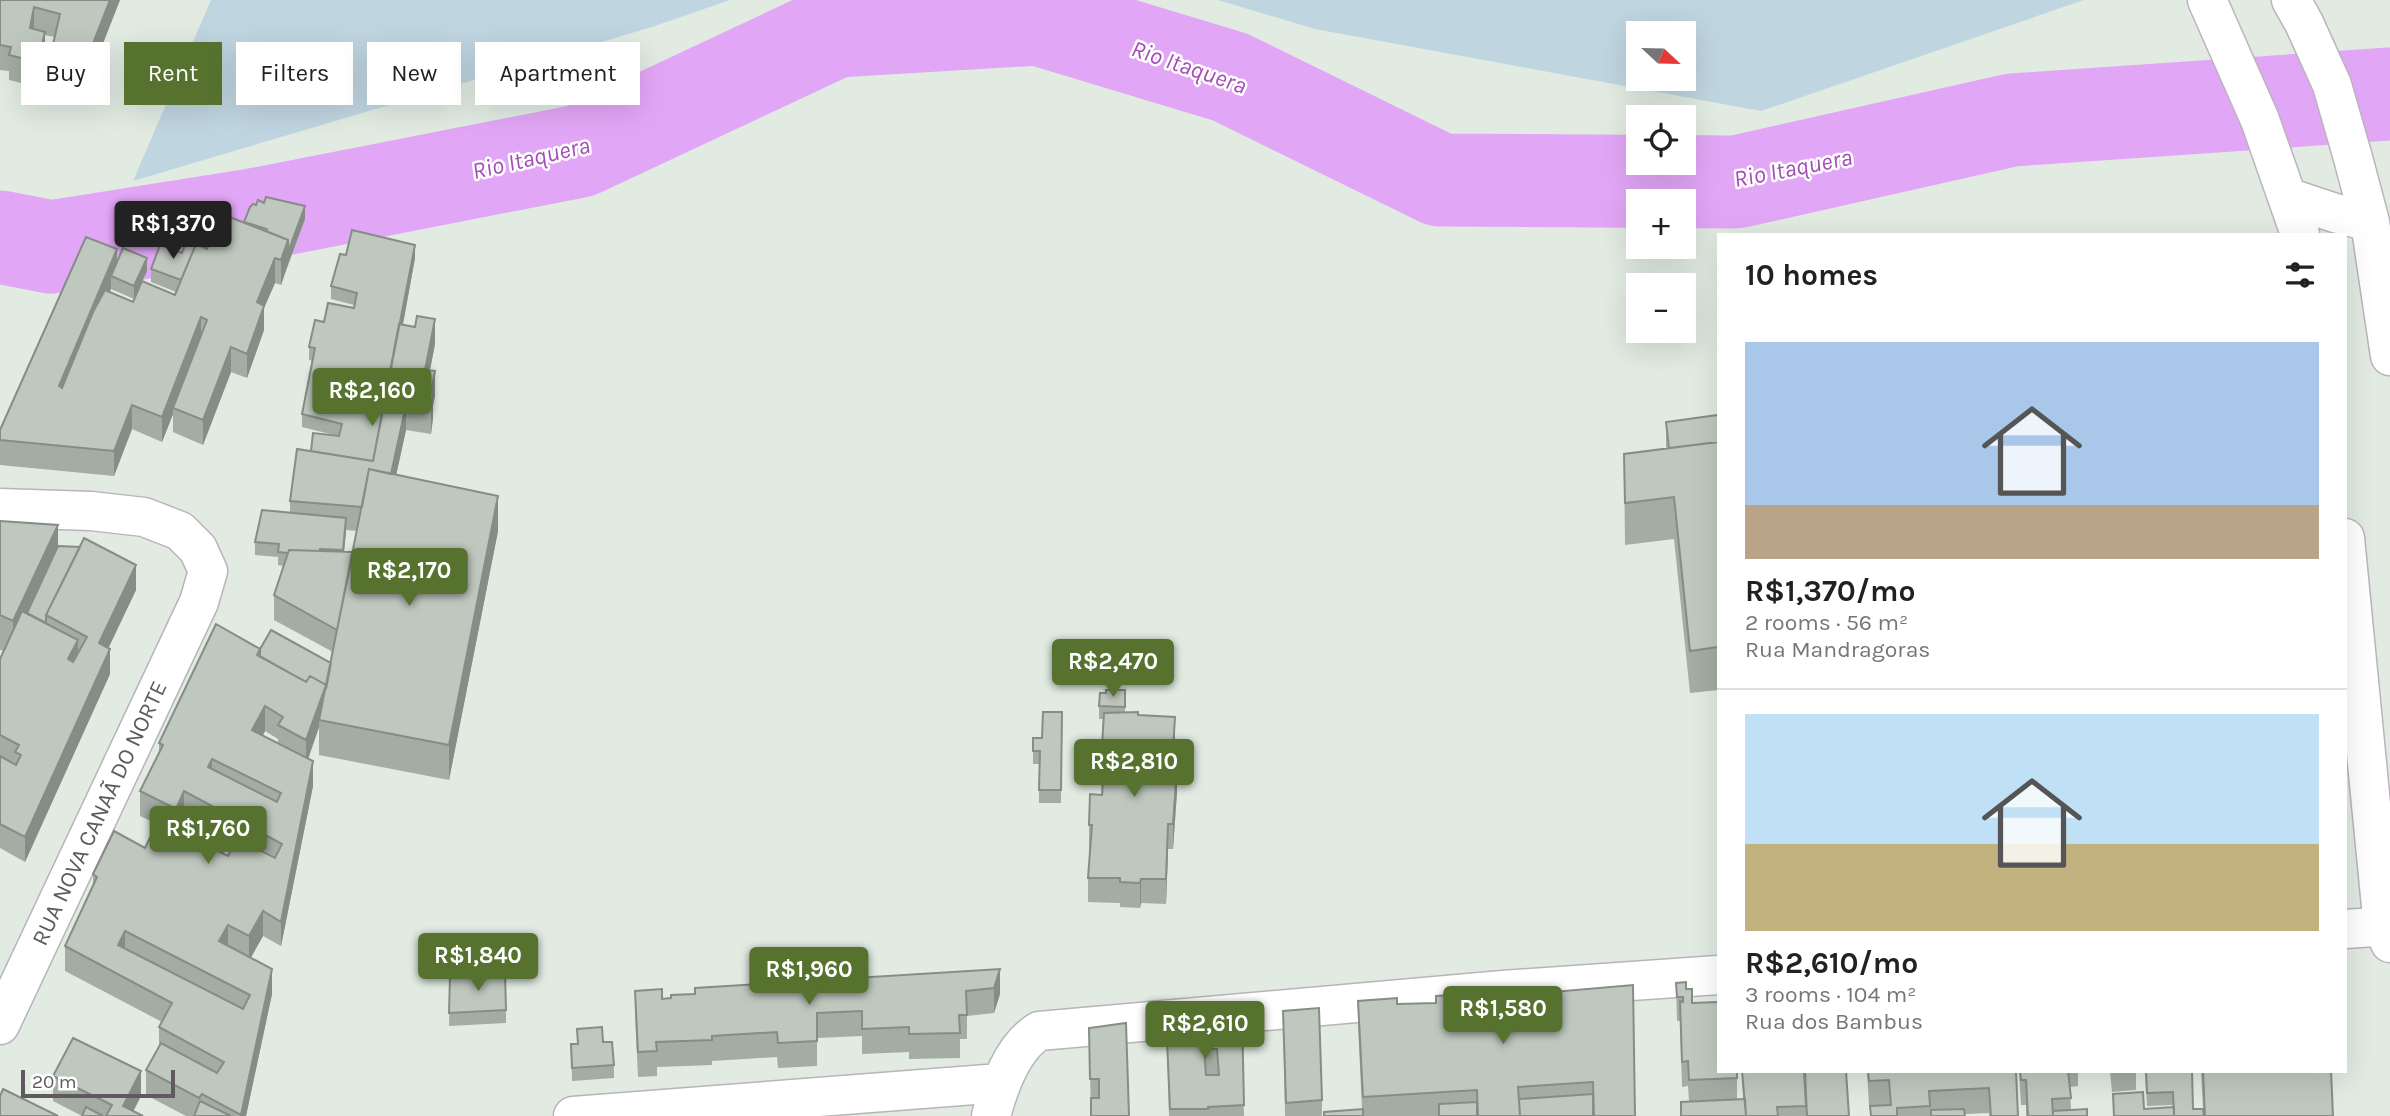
<!DOCTYPE html>
<meta charset="utf-8">
<style>
body{margin:0;font-family:Karla,sans-serif;background:#f2f2f2;color:#202124;height:100vh;display:flex;flex-direction:column;font-size:26px;white-space:nowrap}
*{box-sizing:border-box;margin:0}
p{font-size:23px;color:#757577}
.icon{flex:none;width:38px;height:38px;fill:none;stroke:currentColor;stroke-width:2;stroke-linecap:round;stroke-linejoin:round}
.map{position:relative;flex:1;overflow:hidden}
.details{position:absolute;left:1717px;top:233px;width:630px;height:840px;display:flex;flex-direction:column;background:#fff;border-radius:0px;box-shadow:0 7px 28px #0002}
.details>*{flex:none}
.banner{position:absolute;left:21px;top:42px;width:665px;height:63px;display:flex;gap:14px}
.needle{width:46px;rotate:112deg}
.tools{position:absolute;left:1626px;top:21px;display:grid;gap:14px}
.tools a{display:grid;place-items:center;width:70px;height:70px;border-radius:0px;background:#fff;box-shadow:0 7px 28px #0002;font-size:35px}
.scale{position:absolute;left:21px;bottom:18px;width:154px;box-sizing:border-box;padding-left:7px;border:4px solid #5f5960;border-top:0;font-size:19px;line-height:24px;white-space:nowrap;color:#5f5960;-webkit-text-stroke:5px #fff;paint-order:stroke}
.price{position:absolute;translate:-50% -60px;padding:0 16px;border-radius:7px;background:#56722e;color:#fff;font-size:23px;line-height:46px;filter:drop-shadow(0 2px 4px #0008)}
.price::after{content:'';position:absolute;left:50%;top:42px;width:21px;height:16px;margin-left:-10px;background:inherit;clip-path:polygon(0 0,100% 0,50% 100%)}
.price.on{background:#222;color:#fff}
ul{padding:0;list-style:none}
li{display:grid;align-content:center;gap:14px;height:371px;padding:0 28px}
li+li{border-top:2px solid #e0e0e0}
li span{display:grid;place-items:center;height:217px;border-radius:0px;color:#555}
li>.icon{margin-inline-start:auto}
span .icon{width:126px;height:126px;fill:#fffc;stroke-width:1}
li b{font-size:30px}
h2{display:flex;justify-content:space-between;align-items:center;height:84px;padding:0 28px;font-size:30px}
.pill{padding:0 24px;border-radius:0px;background:#fff;box-shadow:0 7px 28px #0002;font-size:24px;line-height:63px}
.pill.on{background:#56722e;color:#fff}
.map>svg:first-child{display:block}
.green{fill:#bfd5e0;fill-rule:evenodd}
.lines{fill:none;stroke-linecap:round;stroke-linejoin:round}
.river{stroke:#e2a6f6;stroke-width:93}
.minor-casing{stroke:#b9b3ba;stroke-width:41}
.secondary-casing{stroke:#bbb4bc;stroke-width:41}
.minor{stroke:#fff;stroke-width:38}
.secondary{stroke:#fff;stroke-width:38}
.wall{fill:#a4aca4;fill-rule:evenodd}
.shaded-wall{fill:#868c86}
.building{fill:#bfc8bf;stroke:#868c86;stroke-width:2;fill-rule:evenodd}
.labels{text-anchor:middle;stroke-width:5;stroke-linejoin:round;paint-order:stroke}
.street-label{font-size:23px;fill:#5f5960;stroke:#fff}
.water-label{font-size:24px;font-style:italic;fill:#a44cb5;stroke:#fff}
</style>
<div class="map">
<svg width="2390" height="1116" viewBox="0 0 2390 1116">
<rect width="100%" height="100%" fill="#e1ebe2"/>
<!-- green -->
<path class="green" d="M211,0H730L652,27L133,181Z
M1218,0H2084L1761,111L1315,29ZM1638,33H1684V79H1638Z"/>
<g class="lines">
<!-- river -->
<path class="river" d="M0,237L51,247L253,215L580,151L836,31L1038,19L1230,77L1440,180L1736,182L2012,120L2390,94"/>
<!-- minor casing -->
<g class="minor-casing">
<path id="minor" d="M0,508L91,511L144,517L180,531L198,549L208,571L199,602L0,1025
M2345,929L2390,926
M573,1116L1000,1083
M991,1116C999,1086 1012,1048 1039,1031L1503,990L1718,975"/>
</g>
<!-- secondary casing -->
<g class="secondary-casing">
<path id="secondary" d="M2207,0L2260,120L2300,234
M2291,0L2304,23L2332,85L2353,158L2370,222L2390,356
M2287,197L2335,213L2370,222
M2345,538L2383,927L2390,943"/>
</g>
<!-- minor -->
<use href="#minor" class="minor"/>
<!-- secondary -->
<use href="#secondary" class="secondary"/>
</g>
<!-- wall -->
<path class="wall" d="M0,0H120L81,99L48,91V66L55,37L45,35V57L40,78L31,76L29,85L9,80V71L0,70Z
M305,219L281,285L275,283L264,308V330L247,378L231,372L203,445L173,432V414L162,442L132,429L114,476L0,465V430L117,262L147,271L142,282L175,295L176,292L151,282V269L182,253L207,249L244,222ZM111,289L134,299L133,302L109,292Z
M415,258L403,325L435,344L430,370L435,396L433,405V418L431,434L406,430L396,475L498,531L449,780L319,755V727L308,759L313,786L281,946L263,936L251,957L272,994L246,1116H186L146,1095V1070L159,1047V1027L162,1022L65,971V946L93,886V874L145,848L157,824L140,816V791L159,754V743L260,649L331,663L333,652L274,620V595L284,566L278,565V557L255,555V542L290,512V501L311,451L334,435L302,427V414L313,361L309,360V347L324,322L354,308V305L331,299V286ZM346,530L357,531L353,552H344ZM265,731L278,739V743L263,736ZM184,816L235,843L228,856L178,831Z
M1718,415V690L1690,693L1674,539L1625,545L1624,454L1666,449V422Z
M0,521L58,546L136,590L108,648L110,674L25,862L0,848ZM0,650L4,651L0,659Z
M1125,690V712L1138,715L1175,742L1173,767L1177,792L1173,849H1168L1166,904L1141,903L1140,908L1120,907V903L1088,902V878L1090,850H1089V825L1102,795L1104,770H1102V746L1103,719H1099V706L1106,693Z
M1062,712L1061,803H1039V764H1033V738H1042Z
M1000,969V994L994,1013L967,1016V1039H960V1058L909,1059V1052L862,1054V1036L817,1038V1066L778,1068L777,1057L712,1061V1065L657,1067V1076L638,1077L635,1015V991L662,999L695,994Z
M450,976L506,1010V1023L449,1026Z
M1676,983L1686,989L1692,1003L1737,1071V1099H1743L1742,1071H1846L1849,1116H1806V1113V1116H1681V1102L1689,1101L1688,1086L1682,1087L1680,1021H1677Z
M1553,992L1635,1116H1324L1362,1109L1358,1026V1001L1397,1004L1436,1003V996Z
M1283,1011L1322,1100V1116H1285Z
M1242,1015L1244,1116H1169L1166,1017L1203,1018Z
M1089,1028L1129,1116H1091Z
M577,1029L603,1042L614,1065V1078L572,1081L571,1044H577Z
M1867,1071H2016L2018,1116H1989V1113L1965,1114V1116H1870L1889,1105L1869,1106Z
M2019,1071H2078V1086L2070,1087L2071,1110L2087,1116H2026V1105H2021Z
M2110,1071H2136V1090L2112,1092Z
M2145,1071H2192L2193,1109H2203L2201,1071H2331L2333,1116H2113V1094L2144,1109L2173,1108V1105L2147,1106Z
M53,1076L141,1096L133,1111L143,1116H82L53,1101Z"/>
<!-- shaded-wall -->
<path class="shaded-wall" d="M110,0H120L81,99V74Z
M34,7V32L30,28Z
M45,32V57L40,78V53Z
M31,51V76L29,85V60Z
M305,206V219L288,264V252Z
M288,240V264L281,285V260Z
M415,245V258L374,480L373,472Z
M117,249V274L111,276V289L59,411V386Z
M147,258V271L134,299V286Z
M275,258V283L264,308V330L247,378V354L257,302Z
M201,317V342L173,408V414L162,442V417Z
M435,319V344L425,395V370Z
M231,347V372L203,445V420Z
M435,371V396L433,405V418L431,434V392Z
M132,405V429L114,476V451Z
M406,405V430L389,508V483Z
M498,496V531L449,780V745Z
M346,518V531L343,563V550Z
M58,525V559L13,655V621Z
M136,565V590L99,668V643Z
M78,640V665L68,659Z
M110,649V674L25,862V837Z
M326,685V710L319,720V727L306,765V740Z
M265,706V731L252,755V730Z
M1175,717V742L1172,792V767Z
M212,759V784L208,767Z
M313,761V786L281,946V922Z
M1177,767V792L1173,849V824Z
M184,791V816L176,834V809Z
M1168,824V849L1166,904V879Z
M1141,879V903L1140,908V883Z
M263,911V936L249,961V936Z
M228,925V950L219,941Z
M125,931V956L118,945Z
M272,969V994L246,1116H241Z
M1000,969V994L994,1013V988Z
M141,1071V1096L131,1116L123,1106Z"/>
<!-- building -->
<path class="building" d="M0,0H110L81,74L48,66L60,14L34,7L30,28L45,32L40,53L31,51L29,60L9,55L11,47L0,45Z
M266,197L305,206L288,252V240L266,231L267,229L244,222L250,207L253,204L256,205L258,200L264,203Z
M222,214L288,240L281,260L275,258L257,302L264,306L247,354L231,347L203,420L173,408L207,320L201,317L162,417L132,405L114,451L0,440V430L86,237L117,249L59,386L62,388L93,312L105,290L133,302L142,281L175,295L196,244L207,249Z
M352,230L415,245L373,461L311,451L313,433L339,436L342,424L302,414L315,348L309,347L315,320L324,322L328,303L354,308L357,293L331,286L340,254L346,255Z
M187,240L200,245L196,244L181,280L151,269L160,245L182,253Z
M123,248L147,258L134,286L111,276Z
M417,316L435,319L425,370L435,371L431,392L433,393L431,409L406,405L391,474L369,469L362,507L290,501L297,449L373,461L399,324L415,327Z
M1718,415V442L1669,448L1666,422Z
M1718,442V647L1690,651L1674,497L1625,503L1624,454Z
M369,469L498,496L449,745L319,720Z
M262,510L346,518L343,550L320,549V551L289,550L288,553L278,552L279,544L255,542Z
M0,521L58,525L13,621L0,615Z
M84,538L136,565L99,643L110,649L25,837L0,824V756L16,765L21,755L15,752L19,745L0,735V659L22,611L78,640L68,659L73,662L87,637L46,615Z
M58,546L80,547L46,615V623L27,613Z
M289,550L353,552L337,630L274,595Z
M216,624L260,649L257,655L306,682L310,676L326,685L306,740L278,725L283,717L265,706L252,730L313,761L281,922L263,911L249,936L228,925L219,941L272,969L241,1115L202,1094L199,1098L146,1070L161,1043L217,1073L224,1062L159,1027L172,1003L65,946L97,877L93,874L114,831L145,848L158,821L228,856L237,839L275,858L282,844L184,791L176,809L140,791L163,745L159,743ZM212,759L281,793L277,802L208,767ZM125,931L250,995L243,1009L118,945Z
M271,630L331,663L326,689V685L310,676L306,682L260,656V649Z
M1106,690H1125V707L1099,706L1100,693H1106Z
M1043,712H1062L1061,790H1039L1040,751H1033V738H1042Z
M1138,712V715L1175,717L1172,767H1177L1173,824H1168L1166,879H1141L1140,883L1120,882V878H1088L1092,825H1089L1090,794L1102,795L1105,745L1102,746L1104,713Z
M1000,969L994,988L966,991L967,1015H959L960,1033L909,1034V1027L862,1029V1011L817,1013V1041L778,1043L777,1032L712,1036V1040L656,1042L657,1051L638,1052L635,991L662,989V999L671,998V995L695,994V988Z
M505,973L506,1010L449,1013L450,976Z
M1686,982V989H1692V1003L1718,1002V1071H1737V1078L1689,1080L1688,1061L1682,1062L1680,1001L1683,1002V997H1677L1676,983Z
M1633,985L1635,1116H1594L1593,1082L1518,1087L1520,1116H1478L1477,1090L1363,1097L1358,1001L1397,998V1004L1436,1003V996L1553,989V992Z
M1319,1008L1322,1100L1286,1103L1283,1011Z
M1202,1013L1203,1018L1242,1015L1244,1105L1208,1107V1109H1170L1166,1017ZM1204,1049H1217L1219,1075H1206Z
M1126,1023L1129,1116H1091V1098H1099V1079H1090L1089,1028Z
M602,1027L603,1042H612L614,1065L572,1068L571,1044H578L577,1029Z
M73,1038L141,1071L123,1106L143,1116H106L112,1105L53,1076Z
M1742,1071H1804L1806,1106L1777,1107L1778,1116H1746Z
M1805,1071H1846L1849,1116H1807Z
M1868,1071H2016L2018,1116H1991L1989,1088L1929,1091L1930,1106L1897,1108V1116H1871L1870,1106L1891,1105L1889,1080L1869,1081Z
M2020,1071H2068L2071,1098L2052,1099L2053,1116H2028L2026,1080H2021Z
M2146,1071H2192L2193,1109H2203L2204,1116H2174L2173,1092L2147,1093Z
M2203,1071H2331L2333,1116H2205Z
M3,1089L58,1116H0V1096Z
M2143,1092L2144,1109L2174,1107V1116H2114L2113,1094Z
M1593,1094V1116H1520L1519,1099Z
M1745,1099L1746,1116H1681V1102Z
M200,1101L231,1116H194Z
M1477,1102V1116H1439V1104Z
M86,1107L103,1116H82Z
M1363,1109V1116H1324V1112Z
M1964,1109L1965,1116H1931V1110Z
M2087,1109V1116H2053V1111Z"/>
<g class="labels">
<!-- street labels -->
<g class="street-label">
<text transform="translate(99 813) rotate(-65)" y="8">RUA NOVA CANAÃ DO NORTE</text>
</g>
<!-- water labels -->
<g class="water-label">
<text transform="translate(1189 67) rotate(19)" y="8">Rio Itaquera</text>
<text transform="translate(531 158) rotate(-13)" y="8">Rio Itaquera</text>
<text transform="translate(1793 168) rotate(-11)" y="8">Rio Itaquera</text>
</g>
</g>
</svg>
<div class="tools">
<a><svg class="needle" viewBox="-14 -14 28 28"><path d="M0-13l5 13h-10z" fill="#e53935"/><path d="M0 13l5-13h-10z" fill="#757577"/></svg></a>
<a><svg class="icon" aria-label="locate" viewBox="0 0 24 24"><circle cx="12" cy="12" r="6"/><path d="M12 2v4M12 18v4M2 12h4M18 12h4"/></svg></a>
<a>+</a>
<a>−</a>
</div>
<div class="scale">20 m</div>
<b class="price on" style="left:173px;top:261px">R$1,370</b>
<b class="price" style="left:372px;top:428px">R$2,160</b>
<b class="price" style="left:409px;top:608px">R$2,170</b>
<b class="price" style="left:1113px;top:699px">R$2,470</b>
<b class="price" style="left:1134px;top:799px">R$2,810</b>
<b class="price" style="left:208px;top:866px">R$1,760</b>
<b class="price" style="left:478px;top:993px">R$1,840</b>
<b class="price" style="left:809px;top:1007px">R$1,960</b>
<b class="price" style="left:1503px;top:1046px">R$1,580</b>
<b class="price" style="left:1205px;top:1061px">R$2,610</b>
<div class="banner">
<a class="pill">Buy</a>
<a class="pill on">Rent</a>
<a class="pill">Filters</a>
<a class="pill">New</a>
<a class="pill">Apartment</a>
</div>
<section class="details">
<h2>10 homes<svg class="icon" aria-label="filters" viewBox="0 0 24 24"><path d="M4 7h16M4 17h16"/><circle cx="9" cy="7" r="2"/><circle cx="15" cy="17" r="2"/></svg></h2>
<ul>
<li><span style="background:linear-gradient(#a9c7e8 75%,#b9a48a 0)"><svg class="icon" aria-label="home" viewBox="0 0 24 24"><path d="M3 11l9-7 9 7M6 9v11h12V9"/></svg></span><div><b>R$1,370/mo</b><p>2 rooms · 56 m²</p><p>Rua Mandragoras</p></div></li>
<li><span style="background:linear-gradient(#bfe0f5 60%,#c2b280 0)"><svg class="icon" aria-label="home" viewBox="0 0 24 24"><path d="M3 11l9-7 9 7M6 9v11h12V9"/></svg></span><div><b>R$2,610/mo</b><p>3 rooms · 104 m²</p><p>Rua dos Bambus</p></div></li>
</ul>
</section>
</div>
